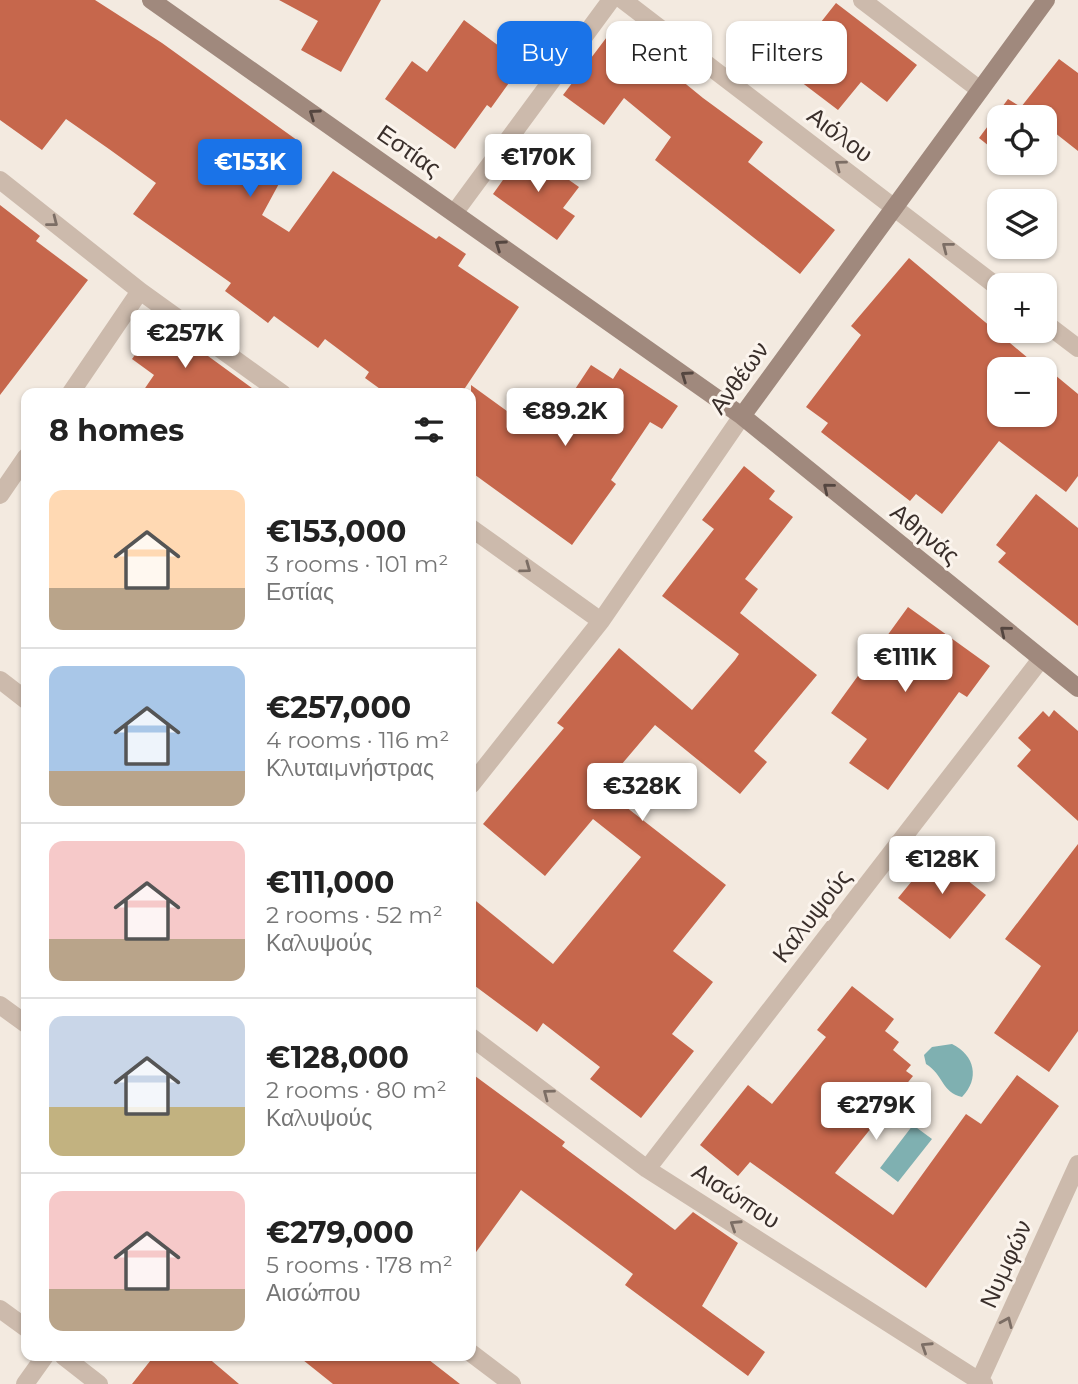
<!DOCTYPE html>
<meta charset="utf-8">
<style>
body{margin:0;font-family:Montserrat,sans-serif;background:#f6f6f6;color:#222;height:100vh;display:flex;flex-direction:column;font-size:26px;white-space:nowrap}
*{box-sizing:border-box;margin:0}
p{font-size:23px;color:#767676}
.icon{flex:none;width:38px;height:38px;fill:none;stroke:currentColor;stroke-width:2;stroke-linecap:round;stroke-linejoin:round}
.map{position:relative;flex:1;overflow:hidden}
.details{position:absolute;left:21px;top:388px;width:455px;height:973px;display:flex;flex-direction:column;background:#fff;border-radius:14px;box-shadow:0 2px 5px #0004}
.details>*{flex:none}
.top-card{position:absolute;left:497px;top:21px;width:476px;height:63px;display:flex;gap:14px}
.buttons{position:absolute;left:987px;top:105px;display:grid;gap:14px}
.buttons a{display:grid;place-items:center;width:70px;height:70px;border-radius:14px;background:#fff;box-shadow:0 2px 5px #0004;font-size:35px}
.price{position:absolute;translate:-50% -60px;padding:0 16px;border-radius:7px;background:#fff;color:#222;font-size:23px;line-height:46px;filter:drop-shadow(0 2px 4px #0008)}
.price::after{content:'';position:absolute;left:50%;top:42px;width:21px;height:16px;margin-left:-10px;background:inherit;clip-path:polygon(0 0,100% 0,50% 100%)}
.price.selected{background:#1a73e8;color:#fff}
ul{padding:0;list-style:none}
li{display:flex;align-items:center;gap:21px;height:175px;padding:0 28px}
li+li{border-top:2px solid #e0e0e0}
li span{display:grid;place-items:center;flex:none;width:196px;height:140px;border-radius:14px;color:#555}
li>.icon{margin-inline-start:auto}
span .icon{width:84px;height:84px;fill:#fffc;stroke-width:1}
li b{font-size:30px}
h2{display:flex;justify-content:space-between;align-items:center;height:84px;padding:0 28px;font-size:30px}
.tag{padding:0 24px;border-radius:14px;background:#fff;box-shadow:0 2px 5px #0004;font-size:24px;line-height:63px}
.tag.selected{background:#1a73e8;color:#fff}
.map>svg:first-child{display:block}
.water{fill:#7fb0b1}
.building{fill:#c6674c}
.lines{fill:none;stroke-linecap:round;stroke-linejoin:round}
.street{stroke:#ccbaac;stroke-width:18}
.secondary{stroke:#a0897d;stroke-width:18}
.oneway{stroke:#544640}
.oneway2{stroke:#7c6e65}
.labels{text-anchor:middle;stroke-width:6;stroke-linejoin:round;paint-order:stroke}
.street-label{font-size:24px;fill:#3a2f2b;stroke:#fbf4ed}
</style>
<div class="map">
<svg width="1078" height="1384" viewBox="0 0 1078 1384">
<rect width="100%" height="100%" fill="#f3eae0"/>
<!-- water -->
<path class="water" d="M952,1044C975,1055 980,1079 962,1097C942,1093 943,1074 926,1064L924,1055L932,1047Z
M913,1125L932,1139L898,1182L880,1168Z"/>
<!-- building -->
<path class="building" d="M0,0H95L162,43L301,143L262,215L289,232L333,171L436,239L439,236L466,254L458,266L519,307L461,394H387L365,378L369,372L325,339L318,348L274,316L268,323L225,291L231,283L133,214L156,183L109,149L66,119L42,150L0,120Z
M279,0H381L341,72L301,50L318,21Z
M836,3L917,65L887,102L861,82L838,110L784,69Z
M464,20L511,55L499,72L511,80L491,108L487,105L455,149L385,99L412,61L427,72Z
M616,25L657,55L654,58L703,98L763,142L748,162L835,230L800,274L655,160L671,137L624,98L604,125L563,95Z
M1059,59L1078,73V151L1045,125V117H999V154L979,138L1008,99L1021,107Z
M525,149L579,187L563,208L575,216L557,240L493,194Z
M0,205L40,236L36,241L88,280L0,395Z
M909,258L1041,369H999V415H1045V373L1049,370L1078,394V476L1066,492L999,441L942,514L916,494L910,501L821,432L828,423L806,407L861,335L851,326Z
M173,330L208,356L260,394H141L154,375L132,359L150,334L162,343Z
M591,365L613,379L620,368L678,406L662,429L650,422L611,480L616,484L572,545L471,472V385L518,419L521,415L546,433Z
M744,466L775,491L769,499L793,517L745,579L758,589L740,613L817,675L754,751L767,762L740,794L655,725L610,778L620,787L612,796L726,885L673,951L713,982L672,1034L694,1051L641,1118L590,1079L600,1067L543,1023L537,1032L471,983V897L553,964L641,857L593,819L545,876L483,824L564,728L557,723L619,648L692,710L735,660L739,654L662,596L714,529L702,520Z
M1036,494L1078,528V626L998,562L1006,553L996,545Z
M908,607L990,666L967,697L959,692L888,790L849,763L867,739L831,713Z
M1054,710L1078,731V821L1017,766L1031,750L1018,738L1043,711L1049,717Z
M1078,844V1031L1049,1072L994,1033L1041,966L1005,939Z
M934,854L986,895L950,939L898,898Z
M852,986L894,1019L885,1031L899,1042L893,1050L911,1065L906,1071L913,1076L835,1173L893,1215L966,1114L981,1124L1017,1075L1059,1106L926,1288L750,1162L738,1176L700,1145L748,1085L772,1104L826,1037L817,1030Z
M471,1073L565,1142L562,1146L675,1230L693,1212L738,1243L702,1306L765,1352L748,1376L625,1285L633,1274L521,1190L471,1259Z
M154,1356H206L239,1384H132Z
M298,1356H424L460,1384H333Z"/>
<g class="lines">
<!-- street -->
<path class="street" d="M623,0L999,288
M862,0L980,90
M0,180L140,291L283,394
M455,212L611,0
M1045,323L1078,348
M70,394L140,291
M0,495L26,457
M471,528L601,621
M0,680L26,700
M471,785L601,621L742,416
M0,1005L26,1024
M471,1037L647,1169L984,1384
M647,1169L1041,659
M0,1309L26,1328
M471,1353L512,1384
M63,1356L99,1384
M25,1384L45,1356
M978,1384L1078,1164"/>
<!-- secondary -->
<path class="secondary" d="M151,0L742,416L1078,688
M742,416L1046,0"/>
</g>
<!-- one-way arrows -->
<defs><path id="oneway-chevron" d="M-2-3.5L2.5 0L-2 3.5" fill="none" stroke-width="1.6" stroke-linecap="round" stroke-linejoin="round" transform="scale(1.75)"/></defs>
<g class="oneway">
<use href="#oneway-chevron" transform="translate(314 114) rotate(-145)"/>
<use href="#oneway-chevron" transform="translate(500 245) rotate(-145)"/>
<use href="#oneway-chevron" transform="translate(686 376) rotate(-145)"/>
<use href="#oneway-chevron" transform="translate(828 488) rotate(-141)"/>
<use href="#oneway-chevron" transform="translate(1005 631) rotate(-141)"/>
</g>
<g class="oneway2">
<use href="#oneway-chevron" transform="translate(840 165) rotate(-143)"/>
<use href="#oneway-chevron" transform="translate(53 222) rotate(38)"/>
<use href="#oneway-chevron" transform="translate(947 247) rotate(-142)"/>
<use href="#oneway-chevron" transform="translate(526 568) rotate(36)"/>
<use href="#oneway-chevron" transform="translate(548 1094) rotate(-143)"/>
<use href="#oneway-chevron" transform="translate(735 1225) rotate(-147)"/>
<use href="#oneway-chevron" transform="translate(1007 1322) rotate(-66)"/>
<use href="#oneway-chevron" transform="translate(926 1347) rotate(-147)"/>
</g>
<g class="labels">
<!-- street labels -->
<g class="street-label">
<text transform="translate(840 135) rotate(37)" y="8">Αιόλου</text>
<text transform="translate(409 151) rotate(35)" y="8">Εστίας</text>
<text transform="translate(739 378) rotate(-54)" y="8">Ανθέων</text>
<text transform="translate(925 534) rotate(39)" y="8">Αθηνάς</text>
<text transform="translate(812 916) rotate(-52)" y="8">Καλυψούς</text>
<text transform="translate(736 1196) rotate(33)" y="8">Αισώπου</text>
<text transform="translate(1006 1264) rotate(-66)" y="8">Νυμφών</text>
</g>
</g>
</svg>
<div class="buttons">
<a><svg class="icon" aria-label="locate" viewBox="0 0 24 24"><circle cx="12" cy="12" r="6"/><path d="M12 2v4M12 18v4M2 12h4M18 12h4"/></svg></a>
<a><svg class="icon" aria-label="layers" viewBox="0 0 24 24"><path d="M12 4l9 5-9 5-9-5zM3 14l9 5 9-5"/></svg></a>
<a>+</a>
<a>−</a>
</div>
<b class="price" style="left:538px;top:194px">€170K</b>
<b class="price selected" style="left:250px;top:199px">€153K</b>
<b class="price" style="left:185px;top:370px">€257K</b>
<b class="price" style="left:565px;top:448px">€89.2K</b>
<b class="price" style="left:905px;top:694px">€111K</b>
<b class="price" style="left:642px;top:823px">€328K</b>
<b class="price" style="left:942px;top:896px">€128K</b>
<b class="price" style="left:876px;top:1142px">€279K</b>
<div class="top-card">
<a class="tag selected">Buy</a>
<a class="tag">Rent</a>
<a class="tag">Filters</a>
</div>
<section class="details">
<h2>8 homes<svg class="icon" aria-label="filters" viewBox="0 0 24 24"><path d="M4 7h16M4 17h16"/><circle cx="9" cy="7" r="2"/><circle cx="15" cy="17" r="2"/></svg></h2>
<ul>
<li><span style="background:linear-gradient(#ffd9b3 70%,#b9a48a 0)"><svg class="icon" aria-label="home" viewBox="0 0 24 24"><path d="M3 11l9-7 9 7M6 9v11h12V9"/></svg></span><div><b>€153,000</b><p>3 rooms · 101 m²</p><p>Εστίας</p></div></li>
<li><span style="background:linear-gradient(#a9c7e8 75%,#b9a48a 0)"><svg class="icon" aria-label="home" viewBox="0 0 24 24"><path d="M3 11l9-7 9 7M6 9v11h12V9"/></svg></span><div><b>€257,000</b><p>4 rooms · 116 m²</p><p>Κλυταιμνήστρας</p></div></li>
<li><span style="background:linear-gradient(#f6c9c9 70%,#b9a48a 0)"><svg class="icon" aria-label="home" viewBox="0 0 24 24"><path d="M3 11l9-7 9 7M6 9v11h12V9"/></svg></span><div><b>€111,000</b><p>2 rooms · 52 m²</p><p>Καλυψούς</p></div></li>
<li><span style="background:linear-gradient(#c9d6e8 65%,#c2b280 0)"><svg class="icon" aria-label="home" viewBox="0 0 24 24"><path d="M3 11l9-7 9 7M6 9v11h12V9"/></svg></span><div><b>€128,000</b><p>2 rooms · 80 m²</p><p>Καλυψούς</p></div></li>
<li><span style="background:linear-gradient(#f6c9c9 70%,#b9a48a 0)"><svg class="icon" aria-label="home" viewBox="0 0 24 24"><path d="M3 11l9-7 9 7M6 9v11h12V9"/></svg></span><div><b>€279,000</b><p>5 rooms · 178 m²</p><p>Αισώπου</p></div></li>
</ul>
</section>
</div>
